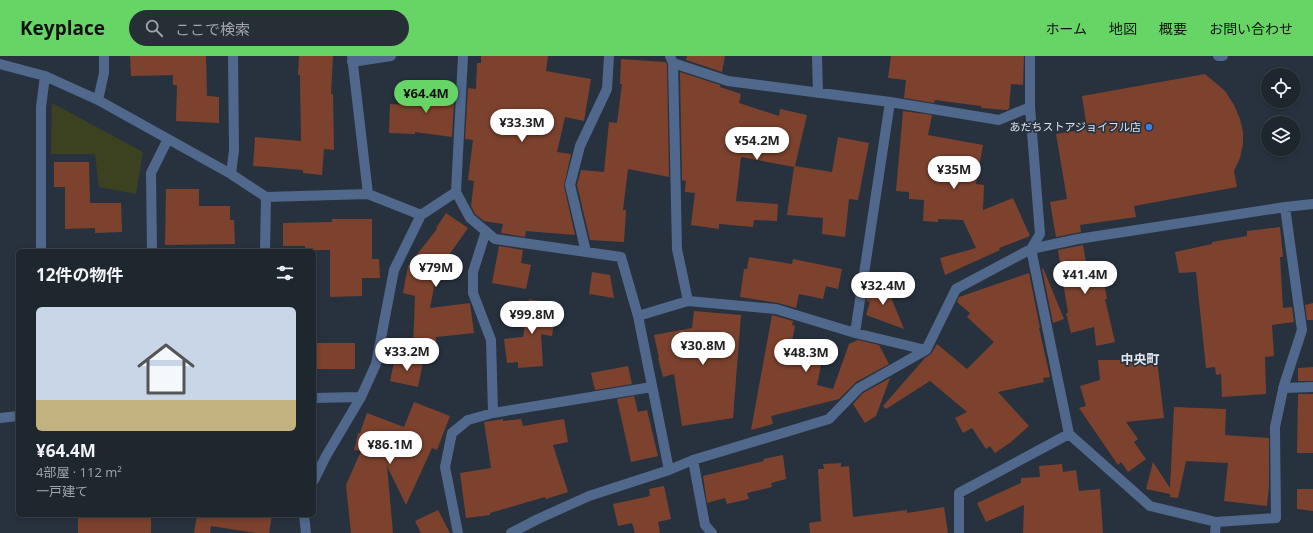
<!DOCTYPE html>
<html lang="ja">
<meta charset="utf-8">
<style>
body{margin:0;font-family:"Open Sans","Noto Sans JP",sans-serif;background:#262e36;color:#f1f3f6;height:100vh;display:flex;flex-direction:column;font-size:15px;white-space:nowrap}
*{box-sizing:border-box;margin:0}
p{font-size:13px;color:#a1a5aa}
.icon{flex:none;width:22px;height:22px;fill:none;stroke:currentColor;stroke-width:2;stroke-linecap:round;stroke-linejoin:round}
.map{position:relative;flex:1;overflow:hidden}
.drawer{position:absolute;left:16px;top:193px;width:300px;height:268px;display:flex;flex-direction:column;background:#1e262e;border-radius:6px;box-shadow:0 2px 6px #0003,0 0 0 1px #3c434a}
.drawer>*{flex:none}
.tools{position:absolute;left:1261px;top:12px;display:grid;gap:8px}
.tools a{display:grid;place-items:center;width:40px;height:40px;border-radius:50%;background:#1e262e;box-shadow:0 2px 6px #0003,0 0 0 1px #3c434a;font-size:20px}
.price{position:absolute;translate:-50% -34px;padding:0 9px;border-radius:14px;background:#fff;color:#222;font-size:13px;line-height:26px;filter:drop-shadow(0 1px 2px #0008)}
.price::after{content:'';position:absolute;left:50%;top:24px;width:12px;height:9px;margin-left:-6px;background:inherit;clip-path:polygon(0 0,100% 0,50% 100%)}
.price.selected{background:#67d466;color:#111}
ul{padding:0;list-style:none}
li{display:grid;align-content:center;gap:8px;height:212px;padding:0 20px}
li+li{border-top:1px solid #3c434a}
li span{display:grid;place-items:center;height:124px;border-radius:6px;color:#555}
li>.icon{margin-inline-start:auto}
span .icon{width:72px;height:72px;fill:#fffc;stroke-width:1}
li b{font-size:17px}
h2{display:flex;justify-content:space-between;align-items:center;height:48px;padding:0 20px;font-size:17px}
header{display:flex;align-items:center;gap:24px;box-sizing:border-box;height:56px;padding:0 20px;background:#67d466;color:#111}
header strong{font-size:19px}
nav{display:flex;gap:22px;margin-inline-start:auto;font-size:14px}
.search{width:280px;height:36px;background:#262e36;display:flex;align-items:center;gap:10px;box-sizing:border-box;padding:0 14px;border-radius:22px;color:#a1a5aa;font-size:15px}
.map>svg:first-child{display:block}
.green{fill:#3c4220}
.building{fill:#7c422e}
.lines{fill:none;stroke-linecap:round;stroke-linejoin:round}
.minor{stroke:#51688d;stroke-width:10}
.shop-dot{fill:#3f7fe0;stroke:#28323e;stroke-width:1.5}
.labels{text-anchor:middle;stroke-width:3.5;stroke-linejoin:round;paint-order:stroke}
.poi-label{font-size:11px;fill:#dfe5ed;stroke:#28323e;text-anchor:end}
.quarter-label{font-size:13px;font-weight:bold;fill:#dfe5ed;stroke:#28323e}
</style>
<header>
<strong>Keyplace</strong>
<div class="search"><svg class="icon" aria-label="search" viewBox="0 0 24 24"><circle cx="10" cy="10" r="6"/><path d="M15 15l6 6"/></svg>ここで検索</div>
<nav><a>ホーム</a><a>地図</a><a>概要</a><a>お問い合わせ</a></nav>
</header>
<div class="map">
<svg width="1313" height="477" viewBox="0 0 1313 477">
<rect width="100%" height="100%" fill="#28323e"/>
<!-- green -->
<path class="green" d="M52,47L143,96L136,138L99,131L95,98H51Z"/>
<!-- building -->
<path class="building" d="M130,0H206L207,40L219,41V67L176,65L177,29H173V19L131,20Z
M299,0H333L331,38H333L334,94L324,93L322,119L303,117V114L253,110L255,81L301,85L300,19H298Z
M481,0H548L546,15L591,23L584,65L565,61L557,96L571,98L564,130L575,179L526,175L525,181L501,177L503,168L484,165L475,158L471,150L474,125L468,124L473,84L465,83L468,32L476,33L477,7H481Z
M687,0H725L722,16L686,4Z
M891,0H1024L1023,29L1011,28L1009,53L1007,54L981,52V50L935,44L934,47L904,42L906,24L888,22Z
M621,3L665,6L667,8L669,121L628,113L623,154H626L624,186L590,184L577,129L581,114L604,116L609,66L617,67L622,28H620Z
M680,16L720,29V31L741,38L739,47L779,60L780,53L807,59L795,110L832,116L838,81L869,87L858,144L849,143L845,181L822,178L823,162L787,159L794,111L741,101L736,145L778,148L777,165L754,164L753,171L719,168V173L691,169L695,137L685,136L686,125L682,124Z
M1205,18L1225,35L1234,49L1240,63L1243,76V88L1240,102L1234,115L1237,131L1134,150L1136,161L1080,169L1081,176L1056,181L1050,146L1067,143L1056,78L1087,73L1082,40Z
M433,27L455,30L452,81L415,76V78L389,77L390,48L427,50L428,40H431Z
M903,55L932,59L928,79L983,89L976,128L984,129L983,154L1013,142L1030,180L999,192L1000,194L945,219L940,202L976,192L963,164L938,163V166L923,165L924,144L909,143V136L896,135Z
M54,106H89L90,147H121L122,176L95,177V172L65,173V131H54Z
M166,133H199V150H230V164H234L235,188L165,189Z
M446,157L468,172L437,216L430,252L470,247L474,277L436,281V290H423L422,293L413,292L415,240L403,237L408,210L437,173L436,172Z
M332,163H372V203H379L380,222H362V240L330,241V194H305V190H283V167L332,166Z
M1280,171L1283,201H1280L1283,252L1292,251L1294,266L1272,269L1274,300L1265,301L1266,338L1222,341L1221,318L1216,319L1215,311L1206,312L1196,216L1179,217L1175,196L1212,188V186L1247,180V175Z
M1083,189L1087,212L1101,210L1107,243H1105L1115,286L1096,290L1094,271L1071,277L1066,257H1068L1058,194Z
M499,190L523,194L521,207L531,209L526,233L492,227Z
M749,201L792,208L793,203L842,213L838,233L826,230L823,243L799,238L796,252L778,247L740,241L744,213H747Z
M1043,212L1064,263L1053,267L1042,213Z
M592,216L610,219L614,242L589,238Z
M1029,217L1040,272H1039L1050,321L1043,322L1044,326L998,336L1029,370L1011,386L995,397L990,390L986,393L972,372L963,377L955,362L967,356L930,325L886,353L883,350L925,302L931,298L937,288L967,313L994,286L967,261L970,257L957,246L959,241Z
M871,228L888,234L904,273L866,259L870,246L866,245Z
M529,243L557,248L552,280L541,278L543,310L518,312V306L507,307L504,283L523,281Z
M1313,247V264H1307L1305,249Z
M694,255L741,259L733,362L682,370L674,318L663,321L658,302H659L654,279L692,272Z
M772,259L793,265L792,269L795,270L791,290L820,284L823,300L817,329L833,333L849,288L858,284L879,289L889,308L856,326L839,343L771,360L773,368L751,374Z
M314,287H355V313H314Z
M395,301L423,306L418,331L390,325Z
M1098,304H1157L1164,362L1126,366L1138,383L1134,386L1146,403L1128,416L1121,406L1118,409L1079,352L1086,350L1080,330L1100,324Z
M628,310L632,328L595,334L591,317Z
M1313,311V325H1298V312Z
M890,322L876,360L865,367L853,348L863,337Z
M1298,338H1313V397H1297Z
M634,340L638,356L647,354L658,400L631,406L617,343Z
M414,346L450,360L437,394L432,392L406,449L387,410L393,477H351L346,429L361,395L354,394L358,377H360L367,357L404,371Z
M1174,351L1226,353L1225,379L1269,382V430L1267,450L1224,445L1228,407L1186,405L1178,442L1170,441V438L1146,433L1153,406L1170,432Z
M503,363V365L521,363L523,370L564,363L568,386L553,389L568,436L546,443L545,441L490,457V459L466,462L460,417L491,412L484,366Z
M783,399L786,423L771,427L772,431L747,437L749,443L727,448L725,442L707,447L703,420L764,405L763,403Z
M841,407V411L849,410L853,461L907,454V457L944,451L948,477H810L809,467L821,465L818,413H824L823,408Z
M1062,408L1063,416L1076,414L1079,435L1100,433L1103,477H1023L1024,449L986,466L977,447L1021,427V422L1040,421L1039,410Z
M664,430L671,463L658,466L660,477H635L632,467L618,470L613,448L650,440L649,433Z
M1297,433H1313V455L1297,453Z
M438,454L450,477H421L415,465Z
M78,459H151V477H78Z
M197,459H272L269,477H256L211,470L210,477H194Z"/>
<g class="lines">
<!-- minor -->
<path class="minor" d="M352,0L368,138
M463,0L456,136L470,162L495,183L621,201L638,260L669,414
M670,0L673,7L728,25L890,46L999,64L1030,51
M817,0L818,37
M1030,0V51L1040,178L1031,193L1069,378L1150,450L1216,466L1276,462L1275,371L1284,329L1302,274L1285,151
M1218,0H1223
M352,6L391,0
M673,7L677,193L688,245
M0,8L45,20L98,44L231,118L266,141L368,138L421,159
M98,44L104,17V0
M231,118L234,94L233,0
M486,175L473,216V237L491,284L493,357
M41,195V51L45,20
M152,195L151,117L168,83
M265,195L266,141
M586,196L570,129L580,90L607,33L609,0
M638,260L688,245L776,253L855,277L926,294
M855,277L890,46
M1283,332L1313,331
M314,342L361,341
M0,362L18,360
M693,404L705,469L712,477
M314,424L326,400L361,341L376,308L394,214L421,159L456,136
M304,459L306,477
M458,477L445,411L452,377L468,364L493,357L652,331
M511,477L538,463L589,440L669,414L693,404L829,363L859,332L926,294L956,233L1031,193L1078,183L1285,151L1313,148
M959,477V437L1069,378
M1215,477L1216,466"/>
</g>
<!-- markers -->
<circle class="shop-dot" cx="1149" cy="71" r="4"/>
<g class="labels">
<!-- poi labels -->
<g class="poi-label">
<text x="1141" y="75">あだちストアジョイフル店</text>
</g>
<!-- quarter labels -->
<g class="quarter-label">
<text x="1140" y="308">中央町</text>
</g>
</g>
</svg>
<div class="tools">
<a><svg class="icon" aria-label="locate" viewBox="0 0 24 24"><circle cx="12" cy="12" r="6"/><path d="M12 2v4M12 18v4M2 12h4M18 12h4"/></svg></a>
<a><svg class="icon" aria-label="layers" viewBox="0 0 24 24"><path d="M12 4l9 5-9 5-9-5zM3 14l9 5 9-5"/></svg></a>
</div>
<b class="price selected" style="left:426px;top:58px">¥64.4M</b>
<b class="price" style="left:522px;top:87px">¥33.3M</b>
<b class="price" style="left:757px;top:105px">¥54.2M</b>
<b class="price" style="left:954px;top:134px">¥35M</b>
<b class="price" style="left:436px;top:232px">¥79M</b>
<b class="price" style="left:1085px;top:239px">¥41.4M</b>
<b class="price" style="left:883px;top:250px">¥32.4M</b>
<b class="price" style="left:532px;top:279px">¥99.8M</b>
<b class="price" style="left:703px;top:310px">¥30.8M</b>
<b class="price" style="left:407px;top:316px">¥33.2M</b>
<b class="price" style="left:806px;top:317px">¥48.3M</b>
<b class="price" style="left:390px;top:409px">¥86.1M</b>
<section class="drawer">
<h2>12件の物件<svg class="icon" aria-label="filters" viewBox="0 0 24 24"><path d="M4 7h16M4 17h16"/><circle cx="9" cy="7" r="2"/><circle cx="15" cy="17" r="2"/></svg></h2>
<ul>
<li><span style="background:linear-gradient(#c9d6e8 75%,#c2b280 0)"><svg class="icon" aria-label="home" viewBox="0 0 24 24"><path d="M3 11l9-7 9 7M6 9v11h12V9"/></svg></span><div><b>¥64.4M</b><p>4部屋 · 112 m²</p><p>一戸建て</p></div></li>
</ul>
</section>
</div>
